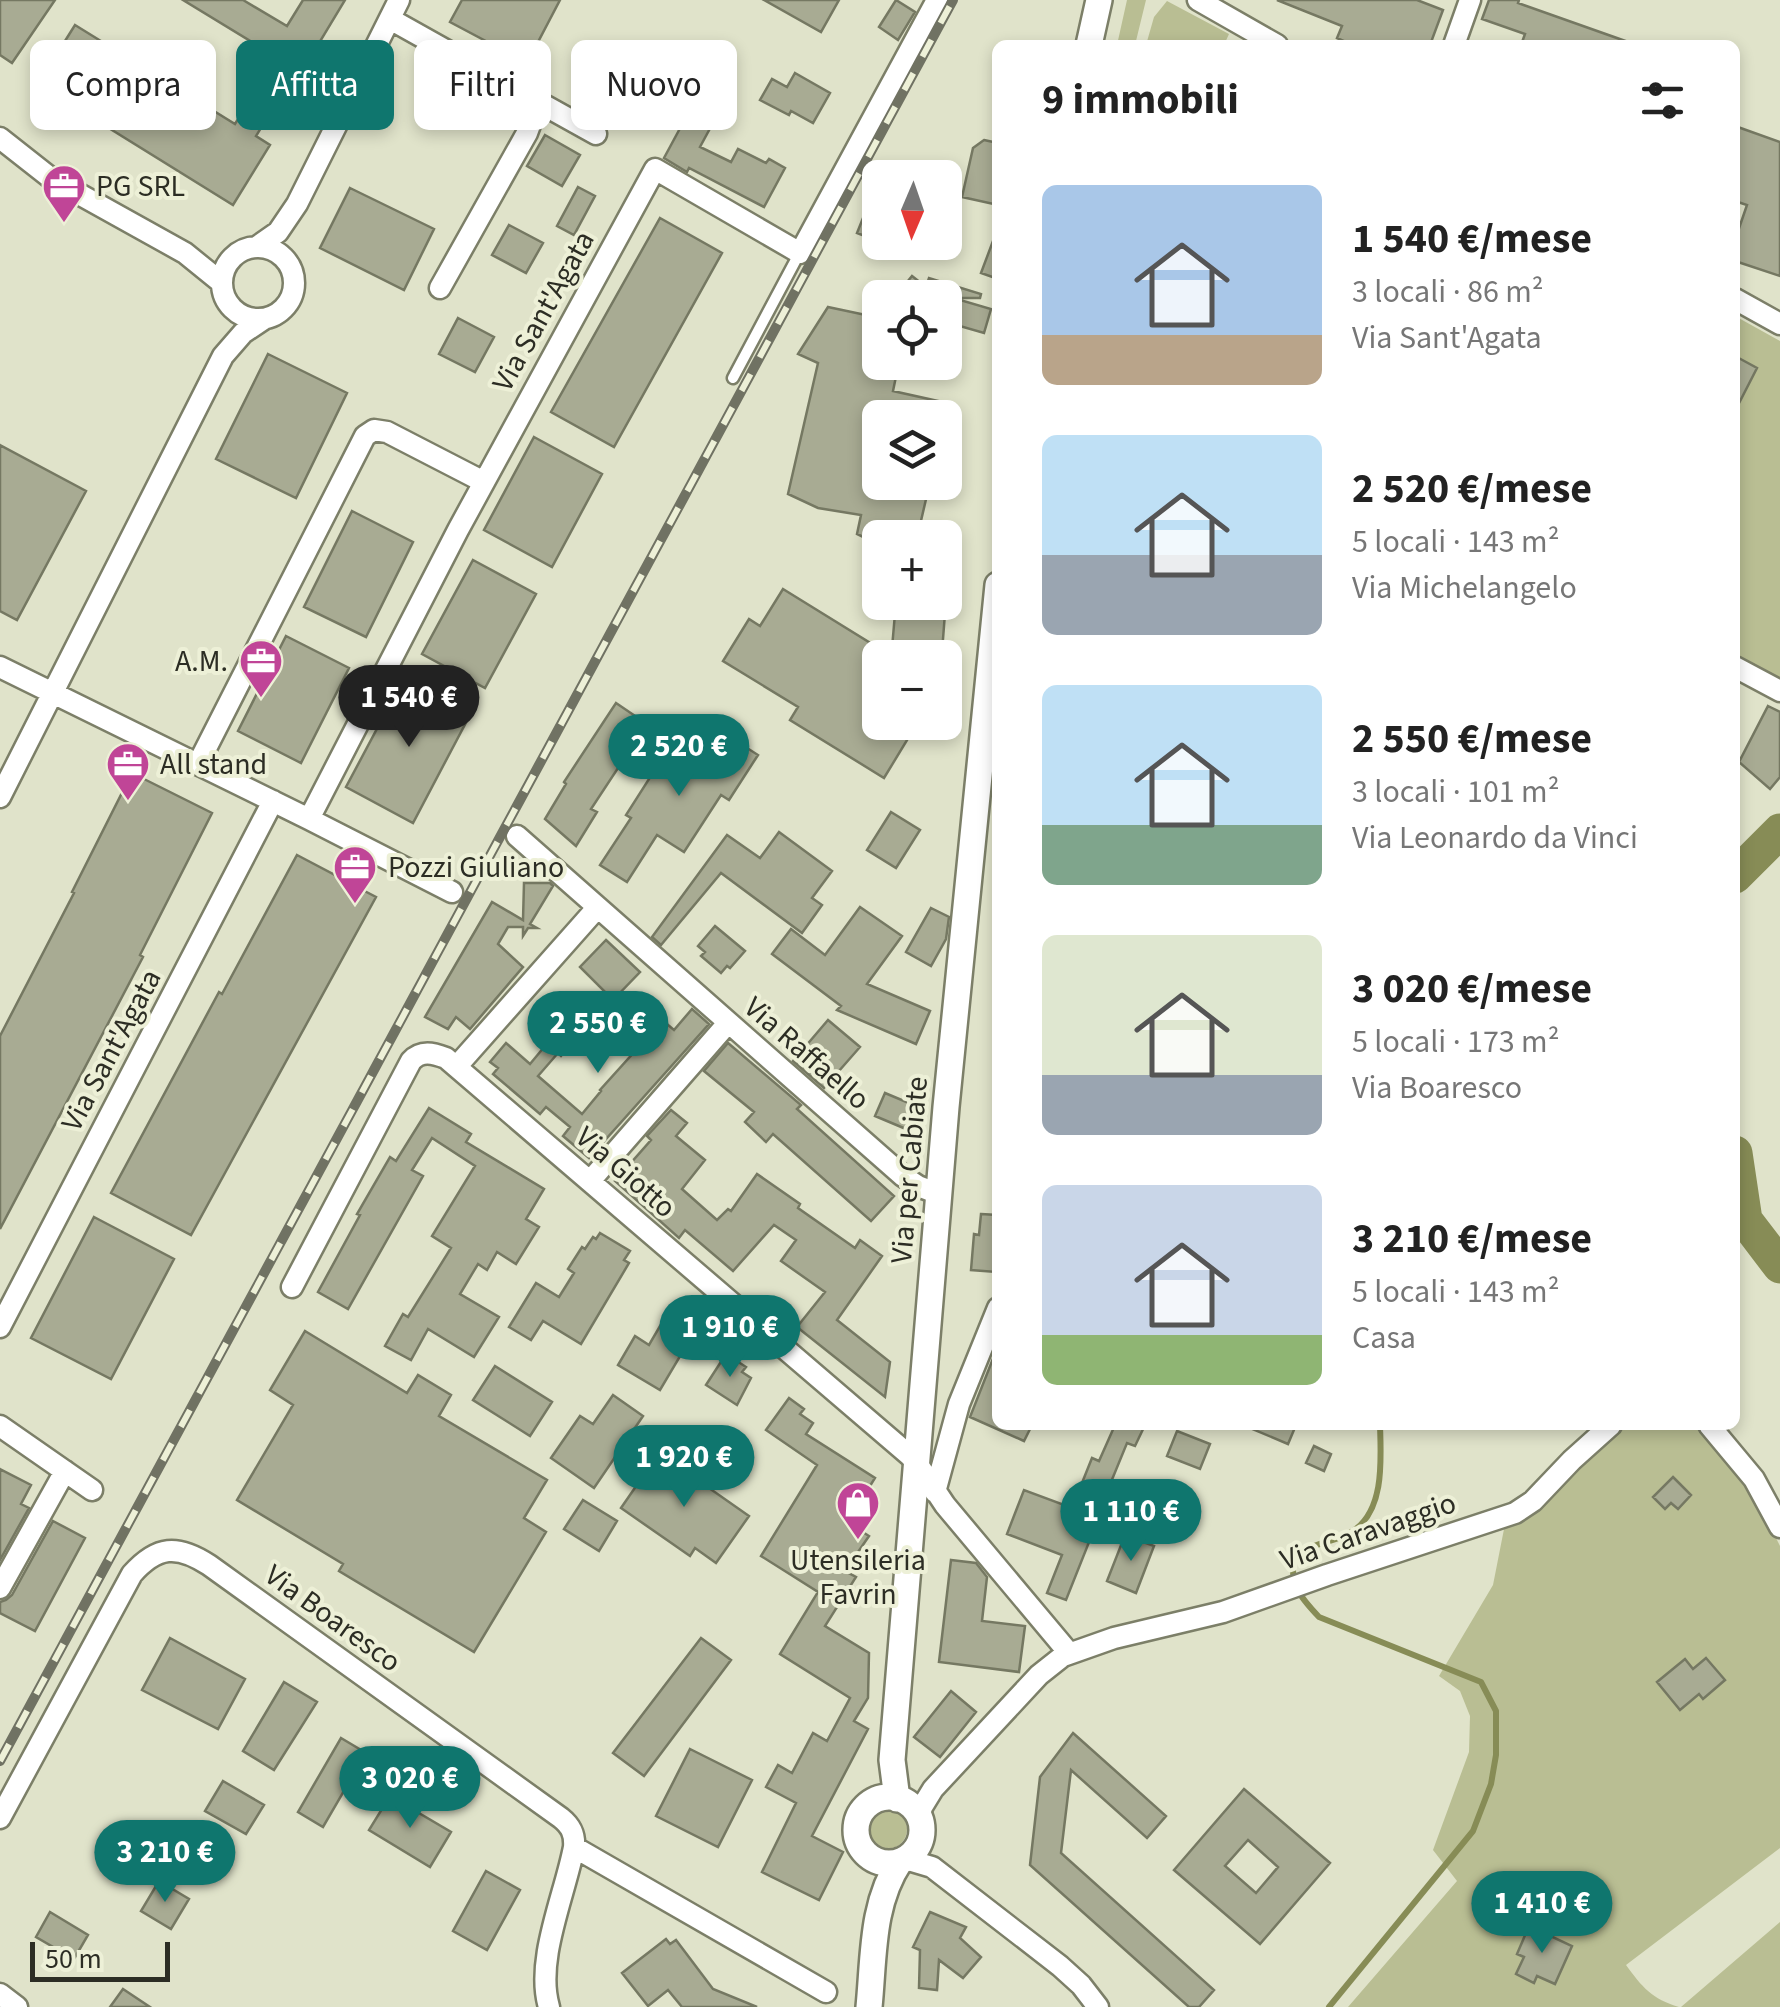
<!DOCTYPE html>
<html lang="it">
<meta charset="utf-8">
<style>
body{margin:0;font-family:"Source Sans 3",sans-serif;background:#f2f2f2;color:#222;height:100vh;display:flex;flex-direction:column;font-size:38px;white-space:nowrap}
*{box-sizing:border-box;margin:0}
p{font-size:32px;color:#767676}
.icon{flex:none;width:55px;height:55px;fill:none;stroke:currentColor;stroke-width:2;stroke-linecap:round;stroke-linejoin:round}
.map{position:relative;flex:1;overflow:hidden}
.side{position:absolute;left:992px;top:40px;width:748px;height:1390px;display:flex;flex-direction:column;background:#fff;border-radius:15px;box-shadow:0 5px 15px #0003}
.side>*{flex:none}
.guide{position:absolute;left:30px;top:40px;width:812px;height:90px;display:flex;gap:20px}
.needle{width:65px;rotate:182deg}
.fabs{position:absolute;left:862px;top:160px;display:grid;gap:20px}
.fabs a{display:grid;place-items:center;width:100px;height:100px;border-radius:15px;background:#fff;box-shadow:0 5px 15px #0003;font-size:50px}
.scale{position:absolute;left:30px;bottom:25px;width:140px;box-sizing:border-box;padding-left:10px;border:5px solid #2c2d24;border-top:0;font-size:28px;line-height:35px;white-space:nowrap;color:#2c2d24;-webkit-text-stroke:8px #edf0d7;paint-order:stroke}
.price{position:absolute;translate:-50% -85px;padding:0 22px;border-radius:35px;background:#0f766e;color:#fff;font-size:32px;line-height:65px;filter:drop-shadow(0 2px 5px #0008)}
.price::after{content:'';position:absolute;left:50%;top:60px;width:30px;height:22px;margin-left:-15px;background:inherit;clip-path:polygon(0 0,100% 0,50% 100%)}
.price.selected{background:#222;color:#fff}
ul{padding:0;list-style:none}
li{display:flex;align-items:center;gap:30px;height:250px;padding:0 50px}
li span{display:grid;place-items:center;flex:none;width:280px;height:200px;border-radius:15px;color:#555}
li>.icon{margin-inline-start:auto}
span .icon{width:120px;height:120px;fill:#fffc;stroke-width:1}
li b{font-size:42px}
h2{display:flex;justify-content:space-between;align-items:center;height:120px;padding:0 50px;font-size:42px}
.chip{padding:0 35px;border-radius:15px;background:#fff;box-shadow:0 5px 15px #0003;font-size:35px;line-height:90px}
.chip.selected{background:#0f766e;color:#fff}
.map>svg:first-child{display:block}
.green{fill:#b9be93}
.lines{fill:none;stroke-linecap:round;stroke-linejoin:round}
.stream{stroke:#878c56;stroke-width:6}
.river{stroke:#878c56;stroke-width:35}
.building{fill:#a8ab93;stroke:#757862;stroke-width:2.5;fill-rule:evenodd}
.service-casing{stroke:#7c7f68;stroke-width:15}
.minor-casing{stroke:#7c7f68;stroke-width:25}
.tertiary-casing{stroke:#7c7f68;stroke-width:30}
.service{stroke:#fff;stroke-width:10}
.minor{stroke:#fff;stroke-width:20}
.tertiary{stroke:#fff;stroke-width:25}
.rail-casing{stroke:#707263;stroke-width:10}
.rail{stroke:#edf0d7;stroke-width:6;stroke-dasharray:19;stroke-linecap:butt}
.labels{text-anchor:middle;stroke-width:8;stroke-linejoin:round;paint-order:stroke}
.poi-label{font-size:30px;fill:#2c2d24;stroke:#edf0d7;text-anchor:start}
.street-label{font-size:30px;fill:#2c2d24;stroke:#edf0d7}
</style>
<div class="map">
<svg width="1780" height="2007" viewBox="0 0 1780 2007">
<rect width="100%" height="100%" fill="#e0e3ca"/>
<!-- green -->
<path class="green" d="M1127,0H1146L1135,45H1117Z
M1167,1L1229,34L1224,45H1146L1154,17Z
M1735,316L1780,341V680L1735,655Z
M1623,1425H1697L1752,1490L1780,1546V1848L1626,1965C1642,1987 1652,1999 1679,2007H1348L1457,1881L1433,1850L1469,1752L1470,1716L1460,1691L1439,1676L1493,1585L1505,1524L1570,1473Z
M867 1829a20 20 0 1 1 40 0a20 20 0 1 1-40 0Z
M1780,1922V2007H1681Z"/>
<g class="lines">
<!-- stream -->
<path class="stream" d="M1329,2007L1473,1831L1491,1784L1496,1755V1711L1481,1682L1319,1617C1301,1598 1289,1585 1294,1557C1315,1541 1335,1543 1353,1531C1385,1510 1381,1459 1380,1425"/>
<!-- river -->
<path class="river" d="M1735,876L1780,831
M1735,1153L1745,1220L1780,1266"/>
</g>
<!-- building -->
<path class="building" d="M0,0H55L12,63L0,55Z
M183,0H243L287,26L303,0H345L316,48L326,54L311,78Z
M462,0H560L527,63L450,22Z
M764,0H839L821,32Z
M896,0L915,12L898,40L879,27Z
M1277,0H1417L1443,10L1430,45H1352L1337,38L1342,26Z
M1489,0H1519L1518,3L1631,43V45H1521L1525,34L1482,19Z
M75,25L235,124L261,82L281,95L256,136L270,145L233,205L38,84Z
M795,73L830,93L813,123L791,111L789,115L760,100L772,79L787,87Z
M704,84L727,97L700,147L731,162L738,149L766,163L769,159L785,168L764,207L689,168L687,172L664,158Z
M1735,126L1780,142V276L1735,261V240L1747,205L1735,201Z
M545,135L580,155L562,186L527,166Z
M984,140L998,143V205L962,197L973,148Z
M879,178H880V242L857,233Z
M578,187L595,196L574,235L557,226Z
M350,188L434,229L404,290L320,248Z
M660,218L722,253L614,447L551,412Z
M509,225L543,243L526,273L492,255Z
M996,233H998V279L981,273Z
M912,276L926,287L929,278L981,294L980,298H961L960,300L991,309L984,333L953,324L949,336H945V298H916L903,287Z
M828,307L880,318V362H899L893,391L947,403L944,418H880V482H930L917,538H880V545L857,534L861,515L818,508L788,494L818,363L798,354Z
M458,318L494,337L475,372L439,354Z
M268,354L347,393L296,498L216,459Z
M1735,356L1757,368L1735,411Z
M534,437L602,474L552,567L484,530Z
M0,445L86,491L17,620L0,611Z
M352,511L413,542L366,637L304,607Z
M473,560L536,594L485,688L422,654Z
M783,589L880,649V722H918L884,778L790,720L798,707L723,661L749,619L760,626Z
M896,602L928,605L927,611L945,613L942,652L892,648Z
M286,636L349,668L301,763L238,731Z
M404,678L471,713L413,823L346,787Z
M616,703L647,724L591,809L597,812L576,846L545,819L566,784L564,782Z
M1768,706L1780,712V777L1770,789L1739,762Z
M716,728L758,755L729,800L721,795L684,852L657,835L627,882L600,865L631,818L626,815L672,743L696,759Z
M132,773L212,813L140,955L143,957L0,1229V1036L74,893L72,892Z
M891,812L920,830L896,868L867,850Z
M779,832L832,871L812,898L822,905L802,933L721,873L661,945L652,937L727,835L760,858Z
M297,855L337,876L349,855L368,864L355,886L376,897L191,1235L111,1193L219,992L222,994Z
M524,883H550L553,886L530,924L537,928H528L523,936V927H508L498,944L523,967L470,1029L456,1017L448,1029L425,1017L492,902L523,920Z
M860,907L902,936L867,984L930,1011L916,1044L837,1010L841,1006L772,954L791,929L825,955Z
M931,908L949,917L946,939L931,966L906,952Z
M715,926L745,951L730,968L727,966L721,973L701,956L705,952L698,946Z
M606,940L640,972L613,1000L580,967Z
M552,1008L581,1032L561,1056L558,1053L538,1076L582,1114L601,1091L600,1090L645,1040L636,1032L655,1014L674,1030L692,1009L709,1024L589,1158L563,1136L570,1127L546,1107L540,1114L493,1074L498,1068L490,1062L506,1043L530,1064L555,1034L540,1022Z
M828,1020L860,1047L824,1088L793,1061Z
M728,1043L801,1105L797,1109L894,1196L871,1221L773,1134L766,1142L745,1122L754,1112L704,1071Z
M885,1093L916,1106L906,1129L875,1116Z
M429,1108L471,1134L466,1142L544,1189L526,1219L539,1227L516,1264L497,1252L487,1270L478,1264L460,1294L499,1317L474,1357L428,1329L411,1360L385,1346L403,1314L408,1317L451,1248L432,1236L475,1166L432,1138L412,1170L423,1176L348,1309L318,1292L360,1215L357,1214L390,1157L396,1161Z
M671,1110L687,1123L676,1136L705,1160L682,1189L717,1220L728,1209L731,1211L757,1174L800,1204L798,1208L855,1248L860,1240L882,1256L837,1320L890,1362L885,1397L797,1327L825,1292L781,1261L796,1240L774,1225L733,1271L685,1230L679,1238L615,1181L651,1140L647,1136Z
M981,1214L997,1215L996,1272L971,1270L974,1234L979,1235Z
M94,1217L174,1259L111,1379L31,1338Z
M600,1233L630,1251L624,1260L629,1263L581,1344L543,1321L531,1340L509,1327L536,1283L559,1297L574,1273L568,1269L582,1247L585,1249L593,1237L596,1239Z
M667,1314L695,1331L660,1390L618,1365L635,1336L649,1345Z
M305,1331L407,1393L418,1375L451,1395L439,1416L547,1480L524,1518L546,1532L474,1652L339,1571L343,1564L237,1500L293,1405L270,1390Z
M998,1346V1425H1032L1024,1441L970,1417Z
M726,1354L746,1367L742,1372L751,1378L737,1405L706,1385Z
M495,1366L552,1402L530,1436L473,1400Z
M613,1395L643,1416L594,1488L551,1458L580,1416L593,1424Z
M789,1398L804,1409L800,1414L813,1423L806,1434L875,1478L865,1494L871,1498L862,1512L867,1515L858,1529L869,1536L845,1571L856,1577L825,1626L869,1653L868,1698L854,1721L868,1729L812,1836L843,1852L819,1900L762,1872L796,1803L766,1787L778,1765L792,1773L813,1733L827,1741L850,1698L780,1654L818,1592L761,1556L817,1465L766,1430Z
M1115,1425H1145L1135,1446L1127,1443L1095,1521L1097,1522L1066,1600L1047,1593L1062,1555L1007,1534L1024,1490L1072,1508L1092,1458L1099,1461Z
M1243,1425H1296L1288,1444Z
M1177,1431L1210,1444L1200,1469L1167,1456Z
M1314,1446L1331,1454L1324,1471L1306,1463Z
M659,1453L749,1516L716,1563L695,1548L690,1556L621,1508Z
M0,1469L31,1485L21,1504L29,1508L0,1560Z
M1673,1477L1691,1495L1678,1509L1671,1503L1665,1509L1653,1497Z
M583,1500L617,1521L599,1551L564,1529Z
M53,1521L85,1538L35,1631L0,1613V1602L6,1600L12,1595Z
M1125,1535L1154,1546L1136,1593L1107,1581Z
M951,1560L976,1563L987,1577L982,1621L1025,1626L1019,1672L939,1662Z
M170,1638L245,1679L218,1729L142,1690Z
M701,1638L731,1660L644,1776L613,1753Z
M1706,1658L1725,1680L1703,1699L1699,1694L1680,1710L1657,1682L1685,1659L1693,1669Z
M284,1682L317,1702L274,1770L243,1751Z
M951,1691L976,1712L940,1757L914,1737Z
M1073,1733L1166,1816L1147,1838L1071,1770L1061,1853L1214,1990L1199,2007H1189L1030,1865L1040,1777Z
M341,1738L366,1753L323,1827L298,1812Z
M690,1749L752,1780L718,1847L656,1816Z
M223,1781L264,1805L246,1834L205,1811Z
M1244,1789L1330,1863L1260,1944L1174,1870ZM1248,1840L1278,1867L1256,1893L1225,1866Z
M390,1796L451,1832L430,1867L369,1830Z
M486,1871L520,1890L487,1950L453,1931Z
M159,1881L189,1899L171,1929L141,1911Z
M50,1912L88,1935L74,1959L36,1937Z
M930,1912L966,1927L960,1938L981,1957L963,1978L939,1960L937,1990L919,1988L920,1950L913,1947Z
M1529,1926L1572,1946L1555,1984L1537,1976L1534,1983L1516,1974L1524,1957L1517,1954Z
M666,1939L670,1944L676,1940L713,1989L757,2007H682L668,1990L648,2006L622,1973Z
M123,1989L150,2007H110Z"/>
<g class="lines">
<!-- service casing -->
<g class="service-casing">
<path id="service" d="M733,378L799,254"/>
</g>
<!-- minor casing -->
<g class="minor-casing">
<path id="minor" d="M1198,0L1277,45
M390,19L533,99L534,114L527,133L440,288
M1454,45L1470,0
M533,99L596,134
M0,138L52,179L185,253L222,283
M258,246L278,232L297,204L399,0
M222 283a36 36 0 1 1 72 0a36 36 0 1 1-72 0Z
M1735,299L1780,324
M0,667L309,819L452,892
M1735,667L1780,691
M198,764L365,436L374,430L387,432L484,482
M0,797L223,356L243,333L264,319
M309,819L458,530L655,169L800,253L937,0
M517,836L903,1176L918,1186L939,1194
M457,1066L597,908
M590,1181L728,1023
M292,1287L411,1061C421,1050 433,1053 446,1058L909,1455L917,1463L945,1505L1069,1653
M0,1327L273,801
M1709,1425L1754,1479L1780,1527
M0,1426L92,1490
M935,1492L959,1404L998,1308
M0,1588L65,1471
M0,1818L132,1574C157,1546 177,1544 209,1565L561,1818C571,1826 575,1834 574,1847C565,1895 535,1960 549,2007
M919,1818L922,1807L933,1789L1039,1675L1063,1656L1114,1638L1223,1612L1327,1575L1515,1513L1533,1501L1572,1460L1611,1425
M574,1847L826,1992
M905,1859L932,1867L1060,1966L1081,1985L1098,2007
M0,1994L17,2007"/>
</g>
<!-- tertiary casing -->
<g class="tertiary-casing">
<path id="tertiary" d="M1089,45L1099,0
M856 1830a33 33 0 1 1 66 0a33 33 0 1 1-66 0Z
M897,1799L892,1760L946,1107L998,585
M869,2007C874,1958 871,1904 900,1861"/>
</g>
<!-- service -->
<use href="#service" class="service"/>
<!-- minor -->
<use href="#minor" class="minor"/>
<!-- tertiary -->
<use href="#tertiary" class="tertiary"/>
<!-- rail casing -->
<g class="rail-casing">
<path id="rail" d="M0,1761L953,0"/>
</g>
<!-- rail -->
<use href="#rail" class="rail"/>
</g>
<!-- icons -->
<defs>
<g id="office-pin" transform="scale(2.25)"><path d="M0 17L-7.5 6A9.5 9.5 0 1 1 7.5 6Z" fill="#c04597" stroke="#edf0d7"/><path d="M-6-3h4V-5.5h4V-3h4V5H-6ZM-1-4.5V-3h2v-1.5ZM-6 0V1H6V0Z" fill="#fff"/></g>
<g id="shop-pin" transform="scale(2.25)"><path d="M0 17L-7.5 6A9.5 9.5 0 1 1 7.5 6Z" fill="#c04597" stroke="#edf0d7"/><path d="M-5-2.5h2.3a2.7 3.5 0 0 1 5.4 0H5L5.5 6h-11ZM-1.5-2.5h3a1.5 2.3 0 0 0-3 0Z" fill="#fff"/></g>
</defs>
<g fill-rule="evenodd">
<use href="#office-pin" x="64" y="186"/>
<use href="#office-pin" x="261" y="661"/>
<use href="#office-pin" x="128" y="764"/>
<use href="#office-pin" x="355" y="867"/>
<use href="#shop-pin" x="858" y="1503"/>
</g>
<g class="labels">
<!-- poi labels -->
<g class="poi-label">
<text x="96" y="196">PG SRL</text>
<text x="228" y="671" text-anchor="end">A.M.</text>
<text x="160" y="774">All stand</text>
<text x="388" y="877">Pozzi Giuliano</text>
<text x="858" y="1570" text-anchor="middle">Utensileria<tspan x="858" dy="34">Favrin</tspan></text>
</g>
<!-- street labels -->
<g class="street-label">
<text transform="translate(543 311) rotate(-61)" y="10">Via Sant'Agata</text>
<text transform="translate(111 1050) rotate(-62)" y="10">Via Sant'Agata</text>
<text transform="translate(807 1053) rotate(41)" y="10">Via Raffaello</text>
<text transform="translate(909 1170) rotate(-85)" y="10">Via per Cabiate</text>
<text transform="translate(626 1172) rotate(41)" y="10">Via Giotto</text>
<text transform="translate(1368 1531) rotate(-19)" y="10">Via Caravaggio</text>
<text transform="translate(333 1618) rotate(36)" y="10">Via Boaresco</text>
</g>
</g>
</svg>
<div class="fabs">
<a><svg class="needle" viewBox="-14 -14 28 28"><path d="M0-13l5 13h-10z" fill="#e53935"/><path d="M0 13l5-13h-10z" fill="#767676"/></svg></a>
<a><svg class="icon" aria-label="locate" viewBox="0 0 24 24"><circle cx="12" cy="12" r="6"/><path d="M12 2v4M12 18v4M2 12h4M18 12h4"/></svg></a>
<a><svg class="icon" aria-label="layers" viewBox="0 0 24 24"><path d="M12 4l9 5-9 5-9-5zM3 14l9 5 9-5"/></svg></a>
<a>+</a>
<a>−</a>
</div>
<div class="scale">50 m</div>
<b class="price selected" style="left:409px;top:750px">1 540 €</b>
<b class="price" style="left:679px;top:799px">2 520 €</b>
<b class="price" style="left:598px;top:1076px">2 550 €</b>
<b class="price" style="left:730px;top:1380px">1 910 €</b>
<b class="price" style="left:684px;top:1510px">1 920 €</b>
<b class="price" style="left:1131px;top:1564px">1 110 €</b>
<b class="price" style="left:410px;top:1831px">3 020 €</b>
<b class="price" style="left:165px;top:1905px">3 210 €</b>
<b class="price" style="left:1542px;top:1956px">1 410 €</b>
<div class="guide">
<a class="chip">Compra</a>
<a class="chip selected">Affitta</a>
<a class="chip">Filtri</a>
<a class="chip">Nuovo</a>
</div>
<section class="side">
<h2>9 immobili<svg class="icon" aria-label="filters" viewBox="0 0 24 24"><path d="M4 7h16M4 17h16"/><circle cx="9" cy="7" r="2"/><circle cx="15" cy="17" r="2"/></svg></h2>
<ul>
<li><span style="background:linear-gradient(#a9c7e8 75%,#b9a48a 0)"><svg class="icon" aria-label="home" viewBox="0 0 24 24"><path d="M3 11l9-7 9 7M6 9v11h12V9"/></svg></span><div><b>1 540 €/mese</b><p>3 locali · 86 m²</p><p>Via Sant'Agata</p></div></li>
<li><span style="background:linear-gradient(#bfe0f5 60%,#9aa5b1 0)"><svg class="icon" aria-label="home" viewBox="0 0 24 24"><path d="M3 11l9-7 9 7M6 9v11h12V9"/></svg></span><div><b>2 520 €/mese</b><p>5 locali · 143 m²</p><p>Via Michelangelo</p></div></li>
<li><span style="background:linear-gradient(#bfe0f5 70%,#7fa58c 0)"><svg class="icon" aria-label="home" viewBox="0 0 24 24"><path d="M3 11l9-7 9 7M6 9v11h12V9"/></svg></span><div><b>2 550 €/mese</b><p>3 locali · 101 m²</p><p>Via Leonardo da Vinci</p></div></li>
<li><span style="background:linear-gradient(#dfe7d0 70%,#9aa5b1 0)"><svg class="icon" aria-label="home" viewBox="0 0 24 24"><path d="M3 11l9-7 9 7M6 9v11h12V9"/></svg></span><div><b>3 020 €/mese</b><p>5 locali · 173 m²</p><p>Via Boaresco</p></div></li>
<li><span style="background:linear-gradient(#c9d6e8 75%,#8fb573 0)"><svg class="icon" aria-label="home" viewBox="0 0 24 24"><path d="M3 11l9-7 9 7M6 9v11h12V9"/></svg></span><div><b>3 210 €/mese</b><p>5 locali · 143 m²</p><p>Casa</p></div></li>
</ul>
</section>
</div>
